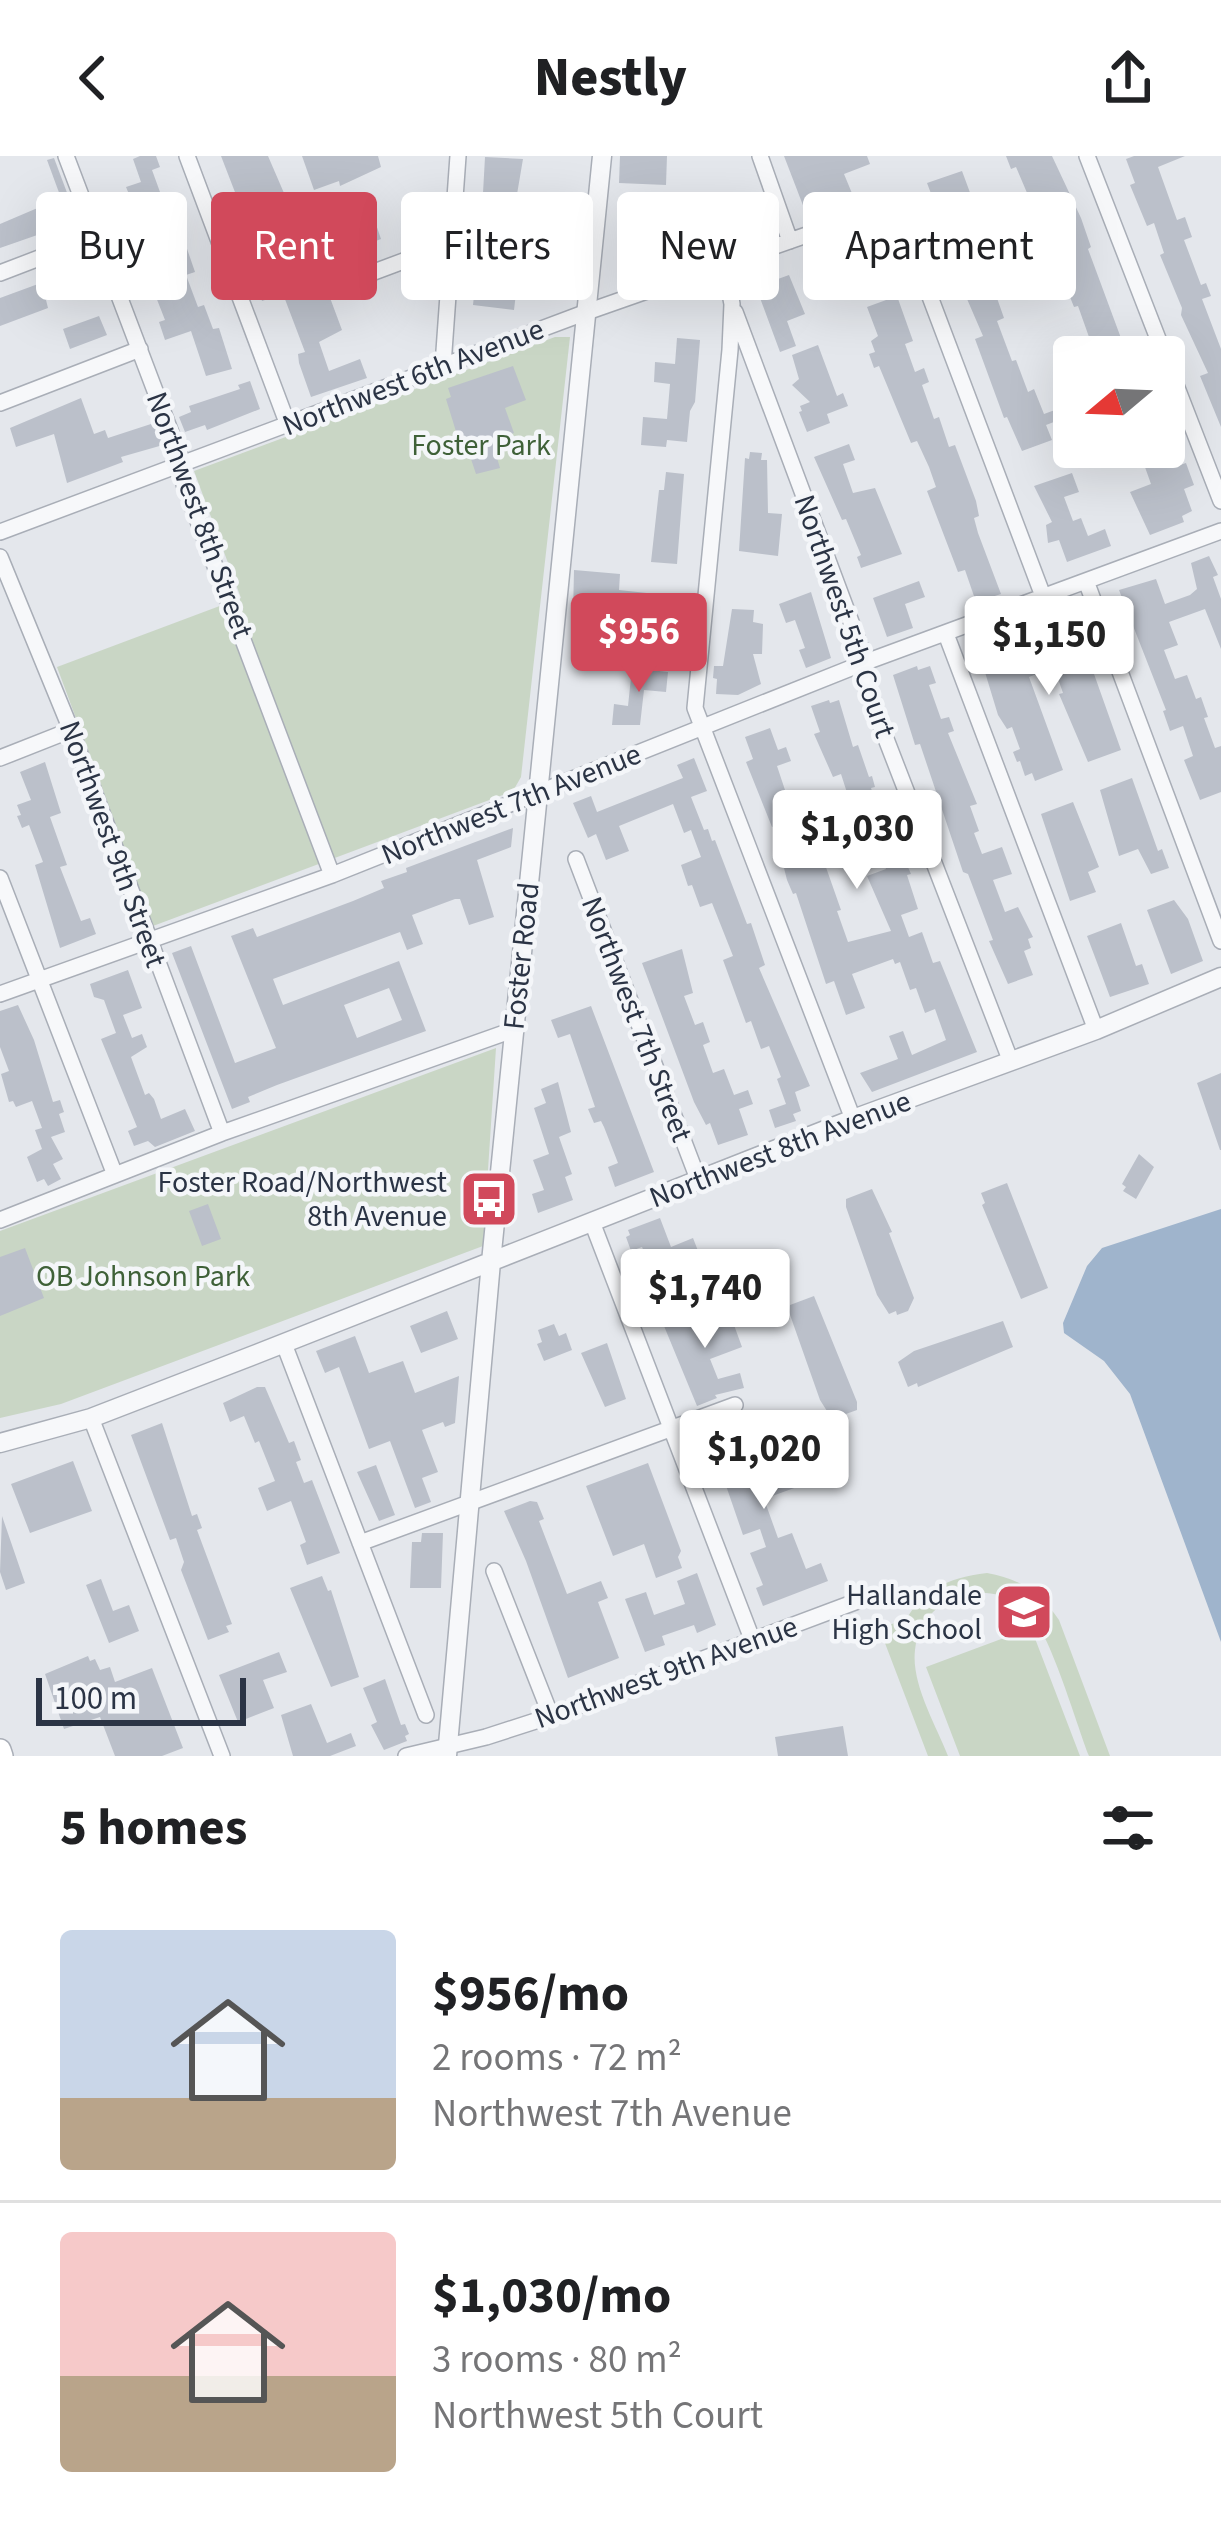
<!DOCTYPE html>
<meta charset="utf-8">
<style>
body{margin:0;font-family:"Source Sans 3",sans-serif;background:#f6f6f6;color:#202124;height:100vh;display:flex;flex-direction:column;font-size:45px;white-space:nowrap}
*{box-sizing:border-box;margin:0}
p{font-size:39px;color:#757577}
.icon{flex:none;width:66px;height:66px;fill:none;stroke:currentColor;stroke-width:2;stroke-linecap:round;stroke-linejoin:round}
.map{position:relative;height:1600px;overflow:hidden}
.drawer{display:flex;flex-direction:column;background:#fff;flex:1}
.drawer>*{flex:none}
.hud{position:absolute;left:36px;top:36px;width:1149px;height:108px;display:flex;gap:24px}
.needle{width:78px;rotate:251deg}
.fabs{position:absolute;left:1053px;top:180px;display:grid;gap:24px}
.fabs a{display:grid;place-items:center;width:132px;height:132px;border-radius:12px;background:#fff;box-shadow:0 12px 48px #0002;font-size:60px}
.scale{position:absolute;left:36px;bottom:30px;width:210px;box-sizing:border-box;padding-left:12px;border:6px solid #2b3445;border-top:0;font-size:33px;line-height:42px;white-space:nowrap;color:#2b3445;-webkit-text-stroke:9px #f4f6f9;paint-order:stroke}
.price{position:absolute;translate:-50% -102px;padding:0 27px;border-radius:12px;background:#fff;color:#222;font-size:39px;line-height:78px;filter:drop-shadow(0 3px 6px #0008)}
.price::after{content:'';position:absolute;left:50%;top:72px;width:36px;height:27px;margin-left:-18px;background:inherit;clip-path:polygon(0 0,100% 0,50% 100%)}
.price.current{background:#d1495b;color:#fff}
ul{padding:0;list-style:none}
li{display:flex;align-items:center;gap:36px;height:300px;padding:0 60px}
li+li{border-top:3px solid #e0e0e0}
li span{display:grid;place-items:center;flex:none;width:336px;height:240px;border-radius:12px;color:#555}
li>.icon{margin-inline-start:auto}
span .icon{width:144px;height:144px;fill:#fffc;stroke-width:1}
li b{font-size:51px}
h2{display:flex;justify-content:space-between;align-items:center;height:144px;padding:0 60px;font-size:51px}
.tag{padding:0 42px;border-radius:12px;background:#fff;box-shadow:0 12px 48px #0002;font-size:42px;line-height:108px}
.tag.current{background:#d1495b;color:#fff}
header{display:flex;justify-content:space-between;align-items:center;height:156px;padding:0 60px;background:#fff;font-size:54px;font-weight:800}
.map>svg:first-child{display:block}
.green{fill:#c9d6c5}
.water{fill:#9fb4cc}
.building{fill:#bbc0ca;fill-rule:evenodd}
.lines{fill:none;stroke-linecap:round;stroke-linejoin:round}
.minor-casing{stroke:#a9aeb7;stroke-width:18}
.tertiary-casing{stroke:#a9aeb7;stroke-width:21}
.secondary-casing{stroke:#a9aeb7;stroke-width:24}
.minor{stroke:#f7f8fa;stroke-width:15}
.tertiary{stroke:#f7f8fa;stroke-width:18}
.secondary{stroke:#fff;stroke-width:21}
.labels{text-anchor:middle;stroke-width:9;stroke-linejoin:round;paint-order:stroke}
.street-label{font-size:30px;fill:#2b3445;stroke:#f4f6f9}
.park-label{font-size:30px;fill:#3f6138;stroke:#f4f6f9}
.poi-label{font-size:30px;fill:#2b3445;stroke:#f4f6f9;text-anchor:end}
</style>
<header><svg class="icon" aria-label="back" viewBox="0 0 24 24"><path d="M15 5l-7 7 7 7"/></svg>Nestly<svg class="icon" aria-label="share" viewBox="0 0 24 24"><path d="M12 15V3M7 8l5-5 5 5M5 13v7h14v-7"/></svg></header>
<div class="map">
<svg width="1221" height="1600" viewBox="0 0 1221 1600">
<rect width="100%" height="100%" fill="#e4e7ec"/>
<!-- green -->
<path class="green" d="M555,181H570L521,621L513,635L153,770L57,511L241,442L194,315Z
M496,892L483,1090L61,1248L0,1262V1075Z
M987,1417C1020,1423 1040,1436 1059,1464L1110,1600H1089C1076,1567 1050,1476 1028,1455C989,1419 921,1439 915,1494C911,1528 936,1569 948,1600H928L880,1474L896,1466L901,1474C918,1435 946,1422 987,1417Z
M1031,1472L1080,1600H960L926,1511Z"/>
<!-- water -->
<path class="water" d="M1221,1053V1486L1130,1238L1104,1205L1064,1177L1063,1167L1087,1110L1102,1092Z"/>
<!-- building -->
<path class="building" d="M140,0H156L160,11L152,14L164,47L169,54L173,52L195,116L186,119L198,151L204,149L213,173L219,172L232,213L206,220L191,175L165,184L159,166L165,164L156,141L178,132L165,98L155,102L126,31L141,26L133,3Z
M221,0H268L290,51L282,54L292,81L257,93Z
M302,0H378L381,11L340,30L339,25L314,34Z
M620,0H667L666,29L619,27Z
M784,0H867L870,8L844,18L856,47L809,65Z
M1006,0H1052L1081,62L1091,91L1088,93L1128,201H1086L1080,184L1089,181L1078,150L1074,151L1064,126L1058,129L1054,118L1068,113L1046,54L1036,58L1016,11L1011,13Z
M1134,0H1185L1158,11L1177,64L1185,61L1192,81L1184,84L1201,129L1206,127L1211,140L1202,143L1221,193V271L1200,220L1208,217L1181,159L1182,152L1160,99L1164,97L1154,67L1147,70L1130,29L1135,27L1126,3Z
M485,1L523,3L515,50L528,56L526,73L516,72L513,101L547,104L550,43L574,44L571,98L564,97L561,133L517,129L514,154L473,149L480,84L487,85V78H496L499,48L490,47L491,38L483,37Z
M54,2L75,58L65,62L66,69L0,92V68L61,42L47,4Z
M962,15L982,69L970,73L984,114L993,111L997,123L991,125L1004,162L997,165L1012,205L1016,204L1028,236L1034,233L1044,258L1063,251L1067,261L1046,269L1052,284L1022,295L1007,261L1004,262L975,183L983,180L948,99L951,98L950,88L927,27Z
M370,51L381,83L339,99L327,66Z
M881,88L892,115L868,124L865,119L841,128L843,132L831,137L829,133L822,135L816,118L872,100L869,93Z
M92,102L100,124L46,144L48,152L0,170V142L87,110L85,105Z
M301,116L308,137L326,131L342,174L319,186L329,215L360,203L367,222L311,241L299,207L298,198L305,196L283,138L262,145L257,130Z
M789,119L805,158L787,165L796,190L780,196L756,131Z
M897,140L913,185L905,188L915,216L924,212L929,226L922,229L934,263L939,261L949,291L955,289L976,345L979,360L974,362L978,377L1001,438L976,446L965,414L958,416L927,335L936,331L929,311L917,285L911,287L879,210L874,212L869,198L875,196L871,185L878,180L867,151Z
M99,160L107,179L70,193L63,173Z
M677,182L700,184L695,246L690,255L687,286L667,284L666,291L641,289L643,261L667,263L670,228L654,226L655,206L675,208Z
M818,189L837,240L843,237L848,250L827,258L830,267L807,276L799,256L802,255L800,250L810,246L792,229L799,223L792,199Z
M513,210L526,244L505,252L514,277L492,285L500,312L476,318L468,294L460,297L455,283L458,282L446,243L451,241L448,232Z
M250,225L260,253L207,274L205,269L185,276L179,261L191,256L189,250L240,233L238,229Z
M81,242L94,278L105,274L108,282L154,267L163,289L121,301L123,306L67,327L54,278L16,291L10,272Z
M849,288L855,304L843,308L853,337L875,332L902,398L861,412L857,401L861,399L846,363L842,364L814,301Z
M1167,290L1177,310L1186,307L1194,329L1184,333L1192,355L1182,360L1184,366L1150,379L1130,336L1151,328L1141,300Z
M750,296L762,297L761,304H767L768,357L782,358L778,400L739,395L745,302L749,303Z
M666,316L684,318L677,408L651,406L659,334H664Z
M1072,317L1079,336L1064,341L1073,365L1081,362L1088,380L1105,373L1111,390L1067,406L1059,384L1048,387L1046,369L1052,366L1034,330Z
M1209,400L1218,419L1213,421L1221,443V493L1205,453L1169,466L1178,489L1164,494L1175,523L1187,519L1196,543L1201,541L1208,561L1204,562L1215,592L1221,590V636L1200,644L1184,604L1193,600L1183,570L1170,575L1163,555L1166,554L1119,434L1156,423L1165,448L1190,439L1197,433L1191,407Z
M574,414L620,418L619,434L665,439L662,482L622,478L623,468L580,464L573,459Z
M919,425L925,441L905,448L913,472L887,481L873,442Z
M811,436L831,502L806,512L799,494L805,492L795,464L786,467L779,448Z
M732,453L754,454L753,466L763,468L762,498H753L761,528L738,539L716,538L717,523L713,522L714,510H723Z
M1072,456L1121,594L1088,606L1059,538L1063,537L1054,511L1029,521L1063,614L1035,625L1032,617L1025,620L1020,605L1017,606L1013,596L1020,593L1012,571L1007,573L998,559L977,490L1005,484L1012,502L1024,498L1027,507L1050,499L1039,468Z
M917,510L918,514L930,510L936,527L929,529L941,563L949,561L954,575L948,577L977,648L970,650L979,675L974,677L982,698L1002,691L1012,718L993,724L1005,756L1018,751L1033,781L1028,783L1031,792L1024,795L1033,819L1008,828L989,785L993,784L968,718L963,716L920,588L915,589L893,519Z
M632,512L668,516L666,536L644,534L640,569H612L614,548L628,550Z
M829,544L830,547L839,544L853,591L858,589L869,621L872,620L875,631L871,632L881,663L891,686L896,684L911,718L907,719L918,753L901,759L909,781L922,776L933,807L940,805L977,896L872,936L860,917L898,903L889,880L903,875L912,899L946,884L935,853L925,857L916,832L910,834L900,806L895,808L893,803L852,818L865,852L846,859L834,825L826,828L796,737L793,738L787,724L781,700L797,694L786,665L772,671L746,606L753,603L745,581L770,572L778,594L786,591L791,605L777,610L788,643L801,638L810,662L850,646L841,618L833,621L814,578L820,576L811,550ZM846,669L855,694L876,687L886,713L867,720L891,775L848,786L837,755L841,754L815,680Z
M694,602L707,635L691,641L704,674L708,673L712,685L715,684L747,768L751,767L765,809L759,812L810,930L795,936L801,955L793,958L796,965L775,972L769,954L786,948L777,923L781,921L769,890L761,893L751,865L746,867L723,804L733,800L712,747L700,751L692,729L688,730L681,709L701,701L691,674L684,677L673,648L619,670L629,695L606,704L596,678L588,682L573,647L591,640L597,656L683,622L677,609Z
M45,606L61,657L50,661L67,709L60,711L81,765L90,762L96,778L60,792L35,709L43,706L29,669L22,672L17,660L21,659L17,649L31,644L20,616Z
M1132,622L1158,695L1162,693L1169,712L1151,718L1138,693L1119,700L1100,634Z
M1073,646L1099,711L1088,716L1096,736L1070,745L1041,658Z
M513,672L511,691L477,704L494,761L469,769L460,743H455L412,759L423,788L407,794L400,776L273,823L283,849L399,805L426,875L277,929L248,941L250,946L232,953L172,797L191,790L235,907L276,892L231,780L253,772L257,781L353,745L384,732L381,725L407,716L406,712ZM389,832L402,864L357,882L344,849Z
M1174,744L1188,763L1203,805L1171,818L1147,754Z
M1121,767L1136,810L1142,808L1149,828L1110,841L1087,780Z
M682,793L693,837L684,840L695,869L703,866L710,886L703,889L713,917L724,913L734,939L748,934L753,948L739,953L748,979L718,989L710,967L706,969L694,946L642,807Z
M128,814L142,852L123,859L132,882L142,878L147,891L131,901L145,939L149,937L154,943L161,963L185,953L195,975L155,991L148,985L134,990L128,975L137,971L101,883L116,877L104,844L94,841L90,828Z
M18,849L34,884L53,946L60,944L64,956L59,958L65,976L51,981L63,1003L53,1008L61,1023L48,1030L44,1023L37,1026L27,1001L42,993L35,974L42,972L32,945L16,951L13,945L9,946L1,918L9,915L0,891V855Z
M591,850L654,1016L615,1031L608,1011L618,1007L604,971L601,965L594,967L588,953L595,951L570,878L558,882L551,864Z
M1221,917V994H1220L1197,927Z
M558,926L571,976L559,981L572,1018L565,1021L573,1044L538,1057L532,1038L544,1034L533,1004L549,998L534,952L546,947L541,933Z
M1139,998L1154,1011L1136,1043L1123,1035L1126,1031L1122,1028Z
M1007,1027L1048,1132L1021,1143L982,1049L985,1047L981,1037Z
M872,1033L892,1076L889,1077L914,1142L908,1155L897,1159L896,1155L889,1158L877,1139L846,1051V1043Z
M208,1048L221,1083L202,1090L189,1055Z
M660,1062L671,1091L693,1082L702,1105L700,1110L657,1126L642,1091L631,1095L626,1081L630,1079L628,1074Z
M25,1092L44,1142L0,1160V1101Z
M814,1140L857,1246V1254L832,1263L820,1244L789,1156L790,1149Z
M726,1147L742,1191L710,1203L718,1223L740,1217L744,1232L715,1239L717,1242L697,1250L664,1170Z
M447,1155L458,1183L421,1197L410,1170Z
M1003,1165L1013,1191L918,1231L917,1227L908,1231L898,1206L914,1195Z
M554,1168L559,1180L566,1177L572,1194L544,1205L537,1188L542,1186L538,1174Z
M355,1180L369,1217L403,1205L415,1237L459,1220L455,1267L445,1271L443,1266L422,1274L438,1316L422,1322L431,1346L415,1352L390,1285L369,1293L339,1211L325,1217L316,1195Z
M607,1187L626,1243L605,1251L581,1197Z
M257,1231H265L289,1287L294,1285L301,1304L296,1306L304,1327L312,1324L340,1397L307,1409L300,1389L306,1386L291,1345L267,1355L258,1332L275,1325L259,1285L255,1287L244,1260L230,1266L223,1247Z
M162,1267L192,1360L197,1358L202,1372L197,1374L232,1468L226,1470L229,1476L208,1484L181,1414L184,1406L176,1382L170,1384L131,1279Z
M743,1267L754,1295L779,1286L797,1331L764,1343L778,1382L792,1377L806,1413L821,1407L828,1425L763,1450L756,1432L763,1429L750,1397L766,1391L760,1373L743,1379L711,1286L712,1278Z
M73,1305L92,1355L30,1377L11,1328Z
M648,1307L681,1395L678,1401L682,1412L656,1422L644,1388L613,1400L586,1330Z
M376,1309L395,1359L379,1365L357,1316Z
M530,1345L537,1346L544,1363L539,1365L567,1438L601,1425L608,1442L598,1446L619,1502L568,1522L526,1405L504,1355Z
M2,1360L25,1427L6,1434L0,1416Z
M422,1377H443L441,1432H410L412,1386H421Z
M697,1417L716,1469L697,1477L694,1469L662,1480L665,1489L645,1496L625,1443L646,1436L654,1459L685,1448L677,1425Z
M322,1420L328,1435L331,1434L359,1521L331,1531L290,1432Z
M101,1423L113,1455L129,1449L139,1475L109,1487L86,1429Z
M279,1496L287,1516L263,1524L274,1552L238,1566L219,1519Z
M88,1500L90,1505L95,1503L100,1514L110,1511L115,1526L152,1512L183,1592L162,1600H115L100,1561L64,1573L45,1518Z
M385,1523L401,1569L405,1568L409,1578L405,1580L407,1585L384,1594L371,1569L377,1566L363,1532Z
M311,1548L327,1587L351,1577L356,1590L330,1600H293L281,1559Z
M843,1570L848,1600H778L775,1581Z"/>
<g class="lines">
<!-- minor casing -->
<g class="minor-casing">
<path id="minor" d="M66,0L179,298L184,328L332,719
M187,0L288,269
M760,0L790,85
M1087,0L1221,345
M724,106L732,148L730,194L695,552L853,963
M0,117L99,79
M358,122L449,88
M735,156L866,506L864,526L1011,906
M443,209L458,0
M0,247L140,193
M0,376L584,157L895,48L1043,440
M0,401L71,574L222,977
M1086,425L1221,785
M946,478L1096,874
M0,602L71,574
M576,703L698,1023
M0,722L115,1019
M0,838L332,719L866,506L1221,375
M0,1064L222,977L513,874
M592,1066L752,1483
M284,1188L426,1559
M91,1262L222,1600
M360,1387L735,1249
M494,1415L551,1560
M406,1600L486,1581L551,1560L855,1446"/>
</g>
<!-- tertiary casing -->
<g class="tertiary-casing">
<path id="tertiary" d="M0,1287L91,1262L254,1199L853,963L1096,874L1221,821
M447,1600L491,1106L602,0"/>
</g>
<!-- secondary casing -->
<g class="secondary-casing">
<path id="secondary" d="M0,1594L2,1600"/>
</g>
<!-- minor -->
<use href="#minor" class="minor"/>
<!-- tertiary -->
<use href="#tertiary" class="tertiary"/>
<!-- secondary -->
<use href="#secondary" class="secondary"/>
</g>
<!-- icons -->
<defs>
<g id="bus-square" transform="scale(3)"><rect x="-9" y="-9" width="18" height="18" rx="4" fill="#d1495b" stroke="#f4f6f9"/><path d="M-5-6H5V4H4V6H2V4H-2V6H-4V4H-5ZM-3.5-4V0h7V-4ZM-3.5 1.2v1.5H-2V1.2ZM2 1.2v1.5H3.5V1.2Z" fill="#fff"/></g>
<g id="school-square" transform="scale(3)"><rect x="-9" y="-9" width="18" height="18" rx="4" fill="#d1495b" stroke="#f4f6f9"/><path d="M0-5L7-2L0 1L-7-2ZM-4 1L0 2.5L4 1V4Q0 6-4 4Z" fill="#fff"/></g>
</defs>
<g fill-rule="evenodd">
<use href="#bus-square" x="489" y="1043"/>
<use href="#school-square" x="1024" y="1456"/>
</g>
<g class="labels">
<!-- street labels -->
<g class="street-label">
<text transform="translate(413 221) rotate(-21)" y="10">Northwest 6th Avenue</text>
<text transform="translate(200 359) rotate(70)" y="10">Northwest 8th Street</text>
<text transform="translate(845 460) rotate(71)" y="10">Northwest 5th Court</text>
<text transform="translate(511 648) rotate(-22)" y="10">Northwest 7th Avenue</text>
<text transform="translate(113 688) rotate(70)" y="10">Northwest 9th Street</text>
<text transform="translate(521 800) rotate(-84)" y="10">Foster Road</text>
<text transform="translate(637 863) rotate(69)" y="10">Northwest 7th Street</text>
<text transform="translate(780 993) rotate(-21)" y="10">Northwest 8th Avenue</text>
<text transform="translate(666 1516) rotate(-20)" y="10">Northwest 9th Avenue</text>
</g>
<!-- park labels -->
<g class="park-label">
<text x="481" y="299">Foster Park</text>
<text x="143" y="1130">OB Johnson Park</text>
</g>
<!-- poi labels -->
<g class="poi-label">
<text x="447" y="1036">Foster Road/Northwest<tspan x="447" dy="34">8th Avenue</tspan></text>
<text x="982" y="1449">Hallandale<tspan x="982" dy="34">High School</tspan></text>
</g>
</g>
</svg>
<div class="fabs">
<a><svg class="needle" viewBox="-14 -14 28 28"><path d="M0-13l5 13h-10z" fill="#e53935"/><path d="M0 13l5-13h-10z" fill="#757577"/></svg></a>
</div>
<div class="scale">100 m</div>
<b class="price current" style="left:639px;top:539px">$956</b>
<b class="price" style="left:1049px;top:542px">$1,150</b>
<b class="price" style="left:857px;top:736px">$1,030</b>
<b class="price" style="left:705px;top:1195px">$1,740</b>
<b class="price" style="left:764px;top:1356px">$1,020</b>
<div class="hud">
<a class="tag">Buy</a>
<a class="tag current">Rent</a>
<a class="tag">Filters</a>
<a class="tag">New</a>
<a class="tag">Apartment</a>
</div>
</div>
<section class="drawer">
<h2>5 homes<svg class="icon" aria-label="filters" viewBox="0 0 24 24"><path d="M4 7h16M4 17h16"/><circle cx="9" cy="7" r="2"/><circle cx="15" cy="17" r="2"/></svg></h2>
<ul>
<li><span style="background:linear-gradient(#c9d6e8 70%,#b9a48a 0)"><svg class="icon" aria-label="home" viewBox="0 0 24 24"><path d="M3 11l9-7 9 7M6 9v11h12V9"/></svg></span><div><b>$956/mo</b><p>2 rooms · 72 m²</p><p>Northwest 7th Avenue</p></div></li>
<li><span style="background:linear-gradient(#f6c9c9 60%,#b9a48a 0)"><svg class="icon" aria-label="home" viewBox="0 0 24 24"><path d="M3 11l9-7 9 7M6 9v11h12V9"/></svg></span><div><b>$1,030/mo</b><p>3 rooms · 80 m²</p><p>Northwest 5th Court</p></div></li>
</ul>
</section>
